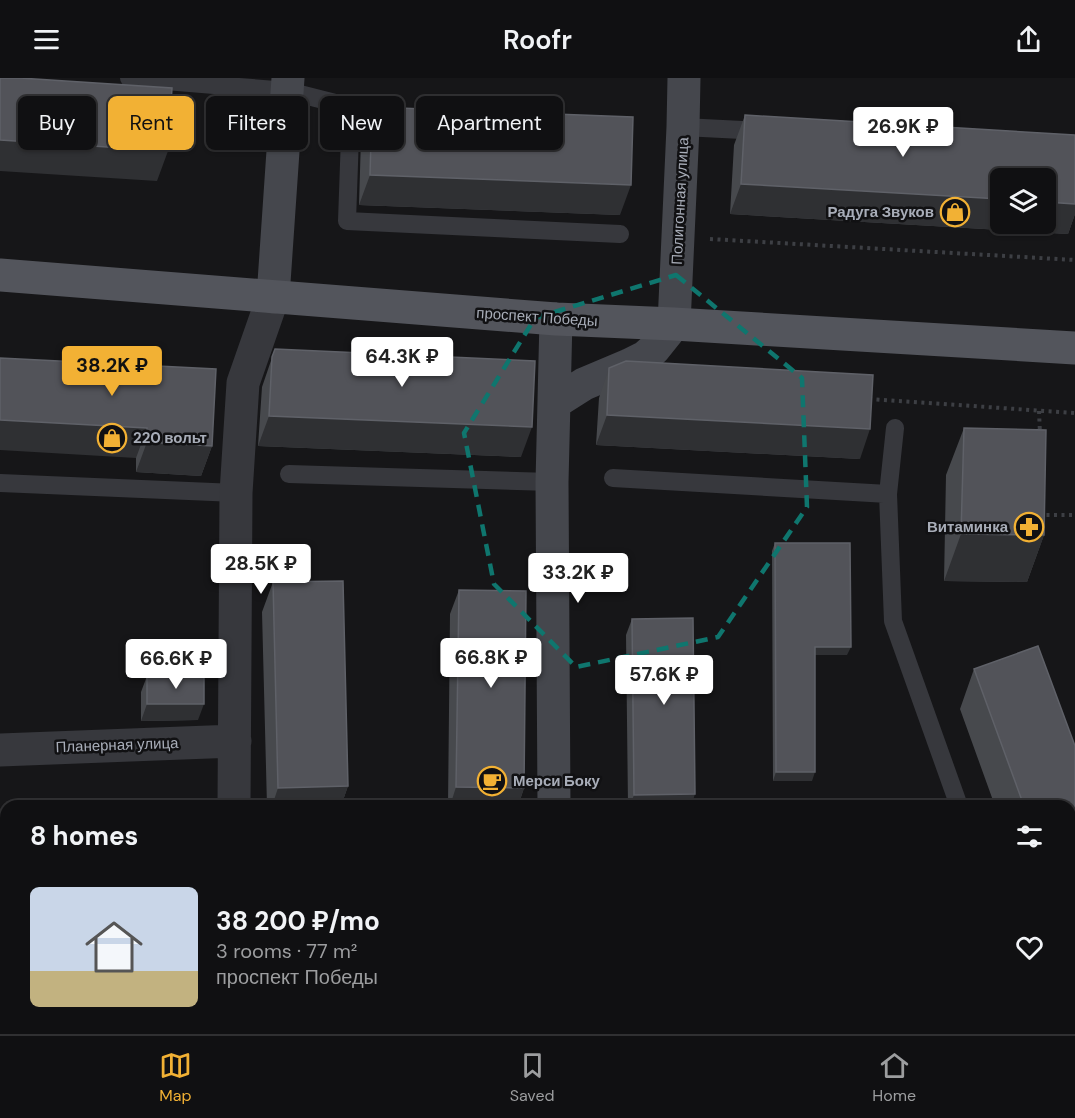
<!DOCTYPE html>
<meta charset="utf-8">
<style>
body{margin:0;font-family:"DM Sans",sans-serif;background:#1e1e20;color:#f1f3f6;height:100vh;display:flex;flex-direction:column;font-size:22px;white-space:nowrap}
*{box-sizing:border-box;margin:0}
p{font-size:20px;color:#9c9d9f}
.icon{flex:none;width:33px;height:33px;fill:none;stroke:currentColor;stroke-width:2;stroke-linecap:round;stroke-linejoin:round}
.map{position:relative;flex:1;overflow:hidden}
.drawer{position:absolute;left:0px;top:722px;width:1076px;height:236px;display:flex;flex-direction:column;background:#101012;border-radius:18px 18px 0 0;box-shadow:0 2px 4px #0004,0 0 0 2px #303032}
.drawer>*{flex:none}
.guide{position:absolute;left:18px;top:18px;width:600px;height:54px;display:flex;gap:12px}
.fabs{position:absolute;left:990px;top:90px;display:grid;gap:12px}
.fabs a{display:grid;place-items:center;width:66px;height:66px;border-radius:9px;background:#101012;box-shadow:0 2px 4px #0004,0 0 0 2px #303032;font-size:30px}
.price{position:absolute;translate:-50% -51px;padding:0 14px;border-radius:6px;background:#fff;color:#222;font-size:20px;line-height:39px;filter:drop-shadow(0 2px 3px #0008)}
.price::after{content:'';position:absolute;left:50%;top:36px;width:18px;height:14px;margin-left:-9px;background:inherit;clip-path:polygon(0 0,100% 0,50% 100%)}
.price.current{background:#f2b134;color:#111}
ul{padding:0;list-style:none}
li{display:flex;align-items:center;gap:18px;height:150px;padding:0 30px}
li span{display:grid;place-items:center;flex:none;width:168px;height:120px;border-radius:9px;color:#555}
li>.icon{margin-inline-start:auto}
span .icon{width:72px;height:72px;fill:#fffc;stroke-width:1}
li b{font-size:26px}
h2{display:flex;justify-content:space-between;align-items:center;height:72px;padding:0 30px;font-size:26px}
.chip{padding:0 21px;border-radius:9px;background:#101012;box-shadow:0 2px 4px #0004,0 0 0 2px #303032;font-size:21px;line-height:54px}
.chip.current{background:#f2b134;color:#111}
header{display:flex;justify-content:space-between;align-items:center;height:78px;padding:0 30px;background:#101012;font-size:27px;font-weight:600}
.tab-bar{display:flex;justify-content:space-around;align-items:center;height:84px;border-top:2px solid #303032;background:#101012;font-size:16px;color:#9c9d9f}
.tab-bar a{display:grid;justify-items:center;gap:3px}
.tab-bar .current{color:#f2b134}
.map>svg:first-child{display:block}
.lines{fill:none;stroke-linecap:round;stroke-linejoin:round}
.path{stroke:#3d3f44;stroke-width:4;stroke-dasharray:3 4.5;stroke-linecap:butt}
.lane{stroke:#37383d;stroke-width:18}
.street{stroke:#37383d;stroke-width:33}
.secondary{stroke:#45474d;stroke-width:33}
.primary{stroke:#53555c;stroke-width:33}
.wall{fill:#47494d}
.shaded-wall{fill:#2f3033}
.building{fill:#525359;stroke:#5f6168;stroke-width:1.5}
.marked{fill:none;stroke:#0f766e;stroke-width:4.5;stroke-dasharray:12 8;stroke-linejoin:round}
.labels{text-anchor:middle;stroke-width:5;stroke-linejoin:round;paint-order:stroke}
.street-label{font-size:15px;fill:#a8adb8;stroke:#111113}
.poi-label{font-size:15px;font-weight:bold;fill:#a8adb8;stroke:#111113;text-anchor:end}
</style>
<header><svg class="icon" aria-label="menu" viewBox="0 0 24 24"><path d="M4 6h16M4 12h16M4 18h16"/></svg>Roofr<svg class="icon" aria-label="share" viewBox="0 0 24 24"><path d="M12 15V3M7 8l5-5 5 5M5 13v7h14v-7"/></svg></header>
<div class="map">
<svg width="1075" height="956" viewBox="0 0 1075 956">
<rect width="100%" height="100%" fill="#161618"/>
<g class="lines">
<!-- path -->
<path class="path" d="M710,161L1075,182
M869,321L1075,335
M1039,333L1040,356
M1041,435V437H1075"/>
<!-- lane -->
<path class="lane" d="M129,0L288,13L351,29L395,32
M351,29L347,143L620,156
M683,49L762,53
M895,350L888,416L893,543L959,728
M289,396L552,404
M613,400L888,416
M0,405L236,415
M973,951L975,956
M1046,951L1048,956"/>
<!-- street -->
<path class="street" d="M0,672L235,663
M234,728L236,415L243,305L273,219
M237,951V956"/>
<!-- secondary -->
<path class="secondary" d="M273,219L288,0
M554,325L584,306L629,287L645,279L654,271L674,246L683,49L684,0
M554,728L552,404L556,241
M558,951V956"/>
<!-- primary -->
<path class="primary" d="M0,197L556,241L674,246L1075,270"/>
</g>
<!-- wall -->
<path class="wall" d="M372,29L620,137L359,127L361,59Z
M745,37L1075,57V136L1068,156L730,136L734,67Z
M275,271L521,379L258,368L262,309Z
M0,280L212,368L201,398L136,394V380Z
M609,290L860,381L596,367L599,320Z
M964,350L1044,457L1027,504L944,503L946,397Z
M775,465L847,577H815L812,703H773L772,473Z
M273,504L348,708L341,728H267L262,534Z
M459,512L524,710L518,728H448L450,536Z
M632,541L691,728H628L626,557Z
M974,591L1075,668V945L1070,930V728H995L960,631Z
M147,598L198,642L141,643V614Z
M8,951H56V956H8Z
M115,951H166V953L165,956H115Z
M308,951H487L486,956H308Z
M627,951H694V956H627Z
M787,951H825V956H786Z
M858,951H958L960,956H860Z"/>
<!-- shaded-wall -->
<path class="shaded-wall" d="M0,62L168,73L157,103L0,93Z
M370,97L631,107L620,137L359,127Z
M741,106L1000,121V146H1046V124L1075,126V136L1068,156L730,136Z
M607,337L870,351L860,381L596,367Z
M269,338L532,349L521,379L258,368Z
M0,342L147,350L136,380L0,372Z
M147,364L212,368L201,398L136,394Z
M961,456L1044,457L1027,504L944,503Z
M815,569H851L847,577H811Z
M147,626H204L198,642L141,643Z
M776,694H815L812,703H773Z
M348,708L341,728H272L278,710Z
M456,709L524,710L518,728H450Z
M695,716L691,728H630L634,717Z
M166,953L165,956H123L124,954Z"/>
<!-- building -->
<path class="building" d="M0,0H20L172,10L168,73L0,62Z
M372,29L633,39L631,107L370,97Z
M745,37L1075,57V126L1046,124V100H1000V121L741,106Z
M275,271L535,283L532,349L269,338L272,279Z
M0,280L216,291L212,368L147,364V350L0,342Z
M626,283L873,297L870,351L607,337L609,290Z
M964,350L1046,352L1044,457L961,456Z
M775,465H850L851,569H815V694H776Z
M343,503L348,708L278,710L273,504Z
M459,512L526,513L524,710L456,709Z
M693,540L695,716L634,717L632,541Z
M1038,568L1075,668V867L1070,852V728H1024L974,591Z
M204,597V626H147V598Z
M17,951H55L56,956H17Z
M124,951H166V953L124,954Z
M314,951H487V955L314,956Z
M633,951H694V956H633Z
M789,951H825V956H789Z
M887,951H958L960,956H889Z"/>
<!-- marked area -->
<path class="marked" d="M676,197L802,300L807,429L718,559L576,589L494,506L464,355L535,240Z"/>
<!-- icons -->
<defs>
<g id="shop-ring" transform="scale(1.5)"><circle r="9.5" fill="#111113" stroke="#f2b134" stroke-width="1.5"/><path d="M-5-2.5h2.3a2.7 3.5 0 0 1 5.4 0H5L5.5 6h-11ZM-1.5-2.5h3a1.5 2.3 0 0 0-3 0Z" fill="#f2b134"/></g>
<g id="pharmacy-ring" transform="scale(1.5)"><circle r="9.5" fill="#111113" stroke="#f2b134" stroke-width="1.5"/><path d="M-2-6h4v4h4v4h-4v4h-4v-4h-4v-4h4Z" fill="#f2b134"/></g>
<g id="cafe-ring" transform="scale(1.5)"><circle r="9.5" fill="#111113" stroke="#f2b134" stroke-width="1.5"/><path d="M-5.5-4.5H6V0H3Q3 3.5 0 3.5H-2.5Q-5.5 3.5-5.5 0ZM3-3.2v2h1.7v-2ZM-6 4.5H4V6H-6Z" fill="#f2b134"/></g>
</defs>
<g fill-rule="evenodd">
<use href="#shop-ring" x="955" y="134"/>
<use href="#shop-ring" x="112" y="360"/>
<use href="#pharmacy-ring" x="1029" y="449"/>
<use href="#cafe-ring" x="492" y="703"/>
</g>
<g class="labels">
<!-- street labels -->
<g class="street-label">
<text transform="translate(680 123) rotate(-87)" y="5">Полигонная улица</text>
<text transform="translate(537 239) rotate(4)" y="5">проспект Победы</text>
<text transform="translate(117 667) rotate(-2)" y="5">Планерная улица</text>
</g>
<!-- poi labels -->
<g class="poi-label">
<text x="934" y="139">Радуга Звуков</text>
<text x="133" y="365" text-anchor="start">220 вольт</text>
<text x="1008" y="454">Витаминка</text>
<text x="513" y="708" text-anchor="start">Мерси Боку</text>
</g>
</g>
</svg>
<div class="fabs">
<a><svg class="icon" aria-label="layers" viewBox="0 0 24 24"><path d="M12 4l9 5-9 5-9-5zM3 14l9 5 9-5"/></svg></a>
</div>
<b class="price" style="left:903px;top:80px">26.9K ₽</b>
<b class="price" style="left:402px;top:310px">64.3K ₽</b>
<b class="price current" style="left:112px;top:319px">38.2K ₽</b>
<b class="price" style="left:261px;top:517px">28.5K ₽</b>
<b class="price" style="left:578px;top:526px">33.2K ₽</b>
<b class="price" style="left:491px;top:611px">66.8K ₽</b>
<b class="price" style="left:176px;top:612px">66.6K ₽</b>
<b class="price" style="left:664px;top:628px">57.6K ₽</b>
<div class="guide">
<a class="chip">Buy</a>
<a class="chip current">Rent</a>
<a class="chip">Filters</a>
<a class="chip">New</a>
<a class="chip">Apartment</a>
</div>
<section class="drawer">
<h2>8 homes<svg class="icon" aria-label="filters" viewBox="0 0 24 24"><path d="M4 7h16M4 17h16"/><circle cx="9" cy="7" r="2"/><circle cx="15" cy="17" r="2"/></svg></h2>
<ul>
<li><span style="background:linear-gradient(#c9d6e8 70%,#c2b280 0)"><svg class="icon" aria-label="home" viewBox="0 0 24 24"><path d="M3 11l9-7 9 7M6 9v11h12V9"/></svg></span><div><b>38 200 ₽/mo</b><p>3 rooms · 77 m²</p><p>проспект Победы</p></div><svg class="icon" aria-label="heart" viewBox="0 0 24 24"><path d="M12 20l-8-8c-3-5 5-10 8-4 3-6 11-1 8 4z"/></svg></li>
</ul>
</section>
</div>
<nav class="tab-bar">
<a class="current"><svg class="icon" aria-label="map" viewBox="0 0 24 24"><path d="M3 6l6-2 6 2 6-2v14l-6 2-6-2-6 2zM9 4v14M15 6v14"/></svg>Map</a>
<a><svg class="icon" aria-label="saved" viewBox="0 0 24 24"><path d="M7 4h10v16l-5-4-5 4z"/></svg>Saved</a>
<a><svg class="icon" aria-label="home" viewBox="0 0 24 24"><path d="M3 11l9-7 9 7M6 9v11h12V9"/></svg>Home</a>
</nav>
